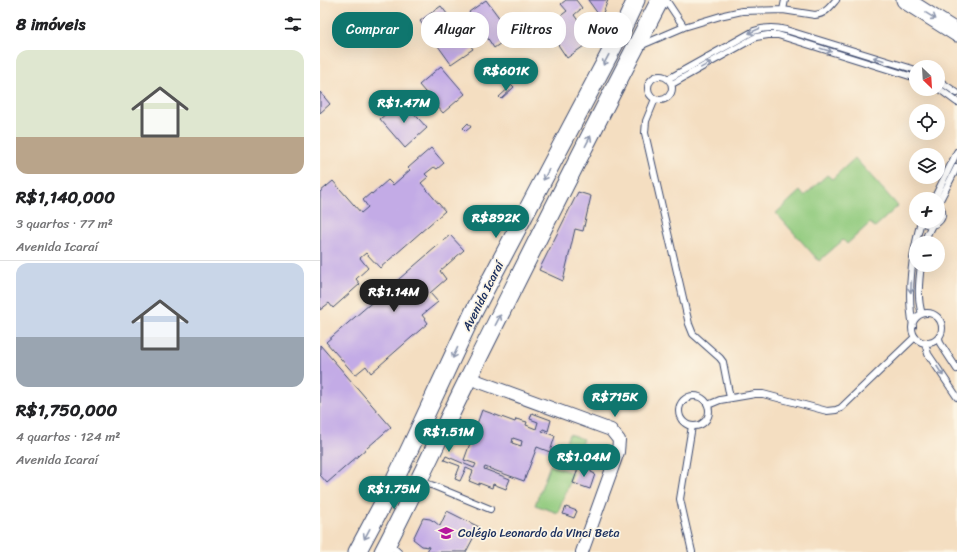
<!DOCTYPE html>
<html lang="pt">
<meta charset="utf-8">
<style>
body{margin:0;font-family:Sriracha,sans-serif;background:#f2f2f2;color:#202124;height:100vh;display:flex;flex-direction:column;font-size:15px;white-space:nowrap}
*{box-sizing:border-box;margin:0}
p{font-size:13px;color:#757577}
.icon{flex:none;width:22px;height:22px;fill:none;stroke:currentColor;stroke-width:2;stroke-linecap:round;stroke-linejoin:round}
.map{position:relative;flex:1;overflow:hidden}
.side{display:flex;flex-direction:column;background:#fff;width:320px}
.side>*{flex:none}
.banner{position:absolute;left:12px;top:12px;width:380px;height:36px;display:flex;gap:8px}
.needle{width:26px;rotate:155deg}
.tools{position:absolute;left:589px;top:60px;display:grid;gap:8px}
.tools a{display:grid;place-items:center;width:36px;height:36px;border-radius:50%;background:#fff;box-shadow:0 4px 16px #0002;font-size:20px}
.price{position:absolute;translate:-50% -34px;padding:0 9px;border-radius:14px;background:#0f766e;color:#fff;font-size:13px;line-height:26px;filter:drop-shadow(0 1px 2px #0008)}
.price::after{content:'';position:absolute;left:50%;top:24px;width:12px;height:9px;margin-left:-6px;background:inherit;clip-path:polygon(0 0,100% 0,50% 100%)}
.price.active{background:#222;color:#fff}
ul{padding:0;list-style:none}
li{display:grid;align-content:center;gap:8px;height:212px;padding:0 16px}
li+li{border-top:1px solid #e0e0e0}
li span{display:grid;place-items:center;height:124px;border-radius:12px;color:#555}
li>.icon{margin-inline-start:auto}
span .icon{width:72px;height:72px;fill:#fffc;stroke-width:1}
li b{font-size:17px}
h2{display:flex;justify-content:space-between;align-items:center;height:48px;padding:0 16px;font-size:17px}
.tag{padding:0 14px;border-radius:16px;background:#fff;box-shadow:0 4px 16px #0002;font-size:14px;line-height:36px}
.tag.active{background:#0f766e;color:#fff}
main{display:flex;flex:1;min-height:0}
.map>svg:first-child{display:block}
.green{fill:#92cb7f;stroke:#567d6e}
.building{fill:#c3abe6;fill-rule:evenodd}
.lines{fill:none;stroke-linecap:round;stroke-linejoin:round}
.lane-casing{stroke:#3c496d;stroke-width:8}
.street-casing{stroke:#3c496d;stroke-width:14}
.secondary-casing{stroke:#3c496d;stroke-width:19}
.lane{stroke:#fff;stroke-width:6}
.street{stroke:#fff;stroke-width:12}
.secondary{stroke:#fff;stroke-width:17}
.oneway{stroke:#8d97ae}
.labels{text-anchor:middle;stroke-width:3.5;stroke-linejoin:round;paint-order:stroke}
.street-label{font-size:12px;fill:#1b2f5e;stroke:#fcf5e5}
.poi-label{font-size:12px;fill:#1b2f5e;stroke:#fcf5e5;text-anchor:start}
</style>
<main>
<section class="side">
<h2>8 imóveis<svg class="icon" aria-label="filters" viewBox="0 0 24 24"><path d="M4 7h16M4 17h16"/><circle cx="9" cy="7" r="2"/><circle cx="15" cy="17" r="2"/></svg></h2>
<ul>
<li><span style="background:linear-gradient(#dfe7d0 70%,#b9a48a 0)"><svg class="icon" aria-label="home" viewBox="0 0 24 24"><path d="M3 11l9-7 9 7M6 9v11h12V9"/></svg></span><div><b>R$1,140,000</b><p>3 quartos · 77 m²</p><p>Avenida Icaraí</p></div></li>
<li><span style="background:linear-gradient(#c9d6e8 60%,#9aa5b1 0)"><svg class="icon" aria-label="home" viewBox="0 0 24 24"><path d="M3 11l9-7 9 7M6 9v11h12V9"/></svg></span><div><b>R$1,750,000</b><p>4 quartos · 124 m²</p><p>Avenida Icaraí</p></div></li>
</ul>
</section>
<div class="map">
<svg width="637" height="552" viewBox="0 0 637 552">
<rect width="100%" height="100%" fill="#fcf5e5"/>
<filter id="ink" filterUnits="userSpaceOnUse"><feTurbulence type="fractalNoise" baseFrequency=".025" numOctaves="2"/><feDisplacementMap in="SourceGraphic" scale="8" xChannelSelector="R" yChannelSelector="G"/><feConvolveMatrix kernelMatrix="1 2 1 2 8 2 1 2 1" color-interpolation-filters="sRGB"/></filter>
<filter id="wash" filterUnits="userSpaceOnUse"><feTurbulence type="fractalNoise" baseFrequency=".012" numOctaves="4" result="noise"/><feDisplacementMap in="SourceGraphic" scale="16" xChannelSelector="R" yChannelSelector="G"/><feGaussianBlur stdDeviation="0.9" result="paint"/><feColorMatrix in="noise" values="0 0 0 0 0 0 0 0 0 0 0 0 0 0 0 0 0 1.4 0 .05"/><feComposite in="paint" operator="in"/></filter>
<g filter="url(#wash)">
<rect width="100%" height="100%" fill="#f4dec1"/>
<!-- green -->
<path class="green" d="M535,158L578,206L555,227L550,223L527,244L523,240L499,261L456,213L480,191L484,196L507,175L512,179Z
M249,434L263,439L252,468L238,463Z
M230,465L253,473L238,513L215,505Z"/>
<g id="blocks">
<!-- building -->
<path class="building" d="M166,0L192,35L174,48L163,31L148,42L153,49L131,64L100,21L121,6L137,27L152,16L149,12Z
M246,0H256L262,8L254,15L264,29L263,30L271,41L247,58L226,27L247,11L241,4Z
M268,0H288L281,18Z
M121,66L145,94L123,113L99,85Z
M192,85L194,87L181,99L179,97Z
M0,92L10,104L0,113Z
M82,100L107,128L85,148L60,119Z
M148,123L151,127L146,131L143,128Z
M111,148L124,163L117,169L114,167L105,174L108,177L101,183L125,211L60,268L46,253L40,258L48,268L36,279L40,284L13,308L9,303L0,310V192L13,181L41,213L48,207L43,200L51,193L52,194L68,180L73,185L90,170L88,168Z
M258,192L271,196L263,231L255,229L243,281L219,270Z
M130,235L144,250L120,271L126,279L110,293L118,302L102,315L108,323L51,373L46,366L35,375L6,342Z
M0,345L71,427L7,483L0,475Z
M162,410L195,422L196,419L207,422L206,425L216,429L218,422L210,419L212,413L231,420L228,431L223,429L222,431L235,436L230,452L217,447L204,481L165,467L164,469L190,479L186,489L173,484L172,488L159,483V485L149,481L153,471L146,468L140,481L135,479L140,466L124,460L126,456L154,468L156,464L144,460ZM193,438L202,441L201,446L192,443Z
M259,466L271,470V472L275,474L270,489L253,483Z
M246,507L257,511L254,518L243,514Z
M127,511L159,527L146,552H107L109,547L102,546L93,539L103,518L110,519L115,522L120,526Z"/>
</g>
</g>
<g filter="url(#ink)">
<use href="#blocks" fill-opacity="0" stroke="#3c496d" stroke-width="1"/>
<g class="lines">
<!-- lane casing -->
<g class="lane-casing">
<path id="lane" d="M346,0L364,27
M463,10L465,0
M322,45L364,27L404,15L422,11L463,10L495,15C505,14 510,7 516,0
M328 88a12 12 0 1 1 24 0a12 12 0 1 1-24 0Z
M348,79L434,31C445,27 454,27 466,30L596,70
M618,80L637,93
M352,84L436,37L448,35H458L596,78
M618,88L637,102
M335,99L326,121L325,133L369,324L373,334L400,358L403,362L410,398
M614,199L637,152
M601,221C614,232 630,217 618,204L637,167
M605,243L607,235L612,225
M601,265C599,281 597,299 602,314
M592 328a15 15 0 1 1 30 0a15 15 0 1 1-30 0Z
M593,326C586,292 592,255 601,221
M619,338L620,343L637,369
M605,343L608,354L637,397
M359 411a15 15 0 1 1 30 0a15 15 0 1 1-30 0Z
M388,405L400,400L435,394H443L507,411L516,410L521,408L595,337
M372,426L360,499L372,552
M99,481L114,486L170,509
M69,544L78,552"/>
</g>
<!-- street casing -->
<g class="street-casing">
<path id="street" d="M149,378L291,430L299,440L298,452L262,552"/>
</g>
<!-- secondary casing -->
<g class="secondary-casing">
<path id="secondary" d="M585,0L637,33
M37,552L69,492L92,444L153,313L300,34L316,0
M63,552C90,500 115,446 141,393C206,262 272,130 340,0"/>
</g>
<!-- lane -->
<use href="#lane" class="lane"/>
<!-- street -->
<use href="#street" class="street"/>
<!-- secondary -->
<use href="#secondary" class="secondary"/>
</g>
<!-- one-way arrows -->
<defs><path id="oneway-shaft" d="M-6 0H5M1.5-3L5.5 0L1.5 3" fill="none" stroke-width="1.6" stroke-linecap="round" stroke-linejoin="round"/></defs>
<g class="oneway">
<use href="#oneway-shaft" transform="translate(611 16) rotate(32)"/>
<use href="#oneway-shaft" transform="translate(434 31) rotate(156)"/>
<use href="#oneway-shaft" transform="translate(506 50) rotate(17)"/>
<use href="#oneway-shaft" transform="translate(559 59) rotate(-163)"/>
<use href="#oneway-shaft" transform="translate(286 60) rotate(118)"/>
<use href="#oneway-shaft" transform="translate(386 65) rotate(-29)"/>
<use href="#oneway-shaft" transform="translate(268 141) rotate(-63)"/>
<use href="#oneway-shaft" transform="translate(226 175) rotate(118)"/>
<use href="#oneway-shaft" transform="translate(591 287) rotate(92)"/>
<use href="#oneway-shaft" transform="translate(178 320) rotate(-63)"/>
<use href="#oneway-shaft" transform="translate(135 353) rotate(115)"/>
<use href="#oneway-shaft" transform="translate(620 371) rotate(57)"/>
<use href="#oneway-shaft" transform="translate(47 534) rotate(118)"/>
</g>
</g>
<!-- icons -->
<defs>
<g id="school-bare" transform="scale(1.2)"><path d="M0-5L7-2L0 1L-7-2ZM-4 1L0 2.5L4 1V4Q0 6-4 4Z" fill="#b5179e" stroke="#fcf5e5" stroke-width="2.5" paint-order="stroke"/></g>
</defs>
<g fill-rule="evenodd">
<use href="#school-bare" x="126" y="533"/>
</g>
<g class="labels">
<!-- street labels -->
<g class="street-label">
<text transform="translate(163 296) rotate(-63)" y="4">Avenida Icaraí</text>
</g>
<!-- poi labels -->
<g class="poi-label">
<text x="138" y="537">Colégio Leonardo da Vinci Beta</text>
</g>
</g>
</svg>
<div class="tools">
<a><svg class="needle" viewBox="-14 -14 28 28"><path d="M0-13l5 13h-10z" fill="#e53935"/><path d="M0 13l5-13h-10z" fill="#757577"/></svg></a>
<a><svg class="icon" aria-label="locate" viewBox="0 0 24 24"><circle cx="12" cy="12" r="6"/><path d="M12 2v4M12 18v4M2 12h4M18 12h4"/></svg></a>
<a><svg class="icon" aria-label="layers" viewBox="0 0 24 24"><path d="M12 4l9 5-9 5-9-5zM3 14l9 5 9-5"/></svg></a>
<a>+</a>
<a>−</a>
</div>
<b class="price" style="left:186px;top:92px">R$601K</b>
<b class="price" style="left:84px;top:124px">R$1.47M</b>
<b class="price" style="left:176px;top:239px">R$892K</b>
<b class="price active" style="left:74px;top:313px">R$1.14M</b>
<b class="price" style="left:295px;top:418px">R$715K</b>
<b class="price" style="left:129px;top:453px">R$1.51M</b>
<b class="price" style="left:264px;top:478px">R$1.04M</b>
<b class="price" style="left:74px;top:510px">R$1.75M</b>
<div class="banner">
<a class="tag active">Comprar</a>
<a class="tag">Alugar</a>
<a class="tag">Filtros</a>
<a class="tag">Novo</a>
</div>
</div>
</main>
